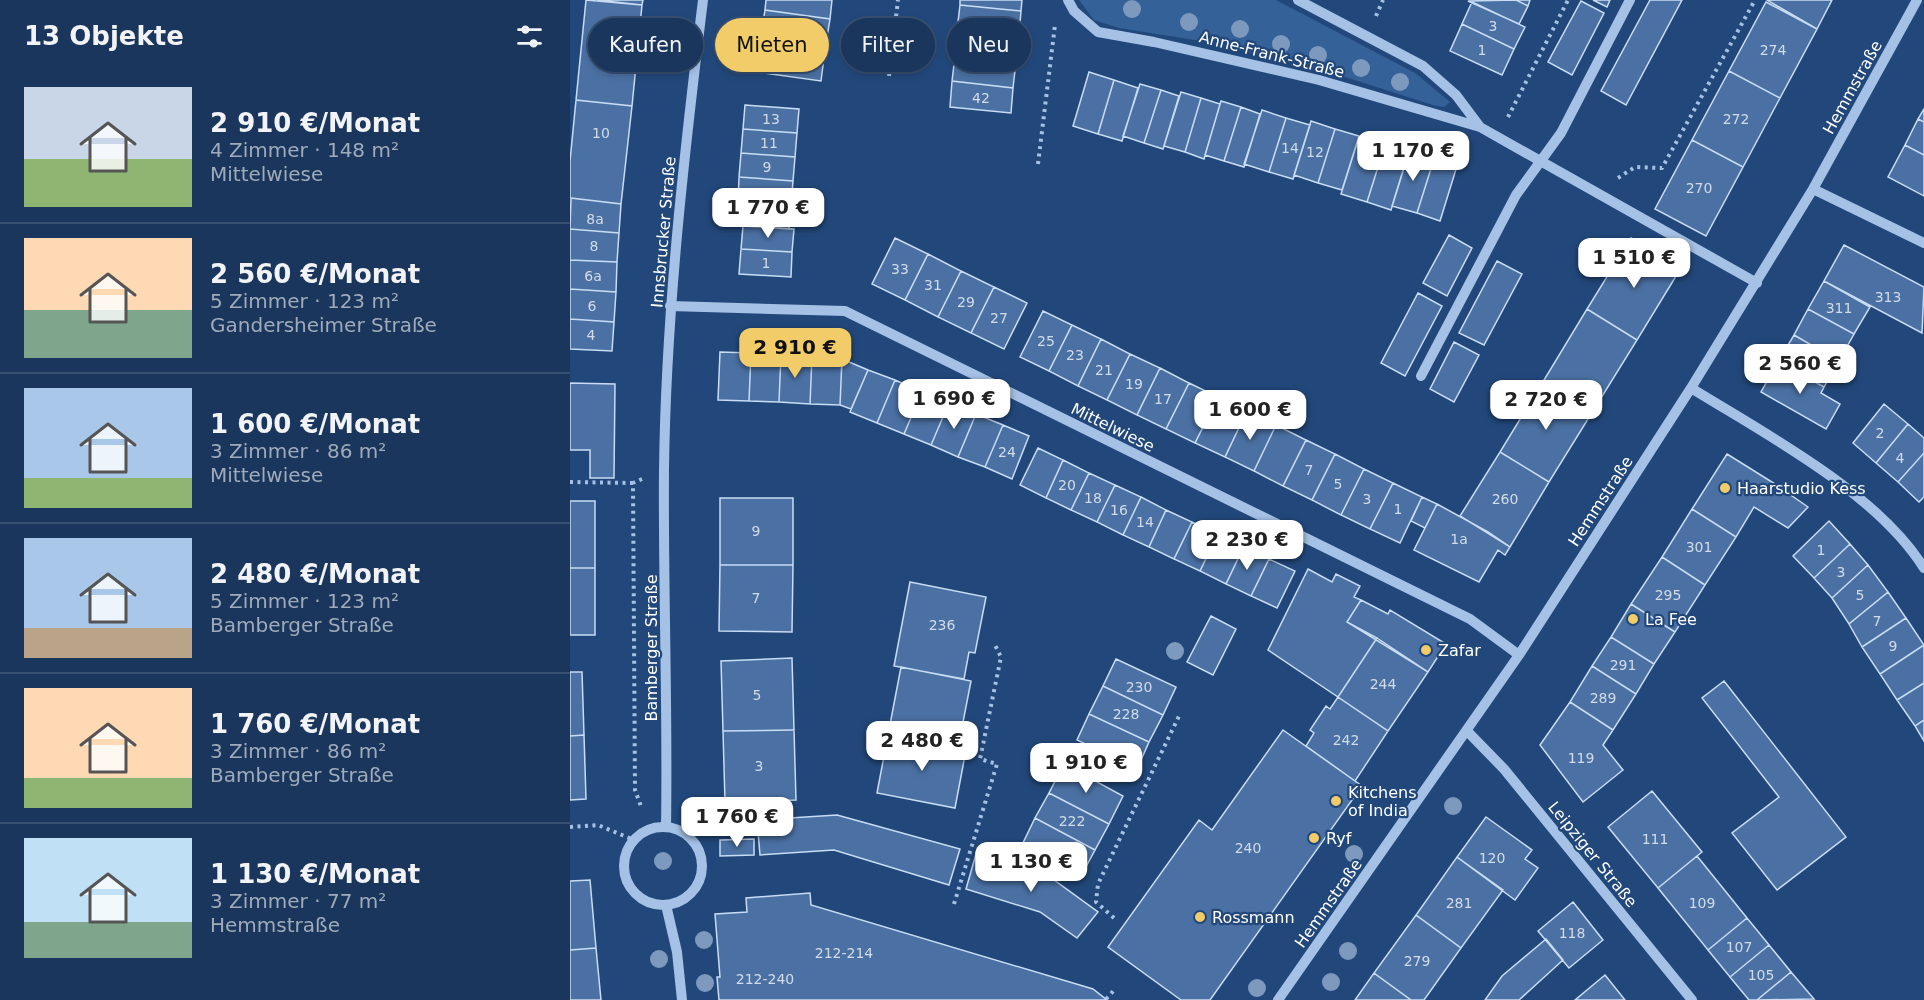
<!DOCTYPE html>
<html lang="de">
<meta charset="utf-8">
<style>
body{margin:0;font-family:"DejaVu Sans",sans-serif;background:#233e62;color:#f1f3f6;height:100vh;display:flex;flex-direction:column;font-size:22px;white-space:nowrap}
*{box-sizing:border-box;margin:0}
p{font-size:20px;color:#9fabbb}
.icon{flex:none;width:33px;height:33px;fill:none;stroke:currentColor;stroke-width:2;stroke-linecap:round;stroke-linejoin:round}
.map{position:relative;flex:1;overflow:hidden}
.details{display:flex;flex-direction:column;background:#1a365c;width:570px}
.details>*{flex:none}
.banner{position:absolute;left:18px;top:18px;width:570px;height:54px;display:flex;gap:12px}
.price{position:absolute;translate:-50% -51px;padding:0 14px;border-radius:12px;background:#fff;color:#222;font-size:20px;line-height:39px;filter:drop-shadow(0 2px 3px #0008)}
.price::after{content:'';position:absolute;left:50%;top:36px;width:18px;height:14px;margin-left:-9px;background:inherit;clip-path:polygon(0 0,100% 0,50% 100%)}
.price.selected{background:#f1cc68;color:#111}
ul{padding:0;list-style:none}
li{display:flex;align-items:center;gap:18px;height:150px;padding:0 24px}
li+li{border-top:2px solid #385072}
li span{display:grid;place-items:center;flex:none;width:168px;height:120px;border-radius:0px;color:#555}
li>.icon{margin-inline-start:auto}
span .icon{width:72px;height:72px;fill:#fffc;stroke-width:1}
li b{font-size:26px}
h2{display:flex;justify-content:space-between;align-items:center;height:72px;padding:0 24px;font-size:26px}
.pill{padding:0 21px;border-radius:27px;background:#1a365c;box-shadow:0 3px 9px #0003,0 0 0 2px #385072;font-size:21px;line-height:54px}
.pill.selected{background:#f1cc68;color:#111}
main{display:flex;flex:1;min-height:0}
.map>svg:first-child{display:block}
.green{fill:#356199}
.building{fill:#4b71a4;stroke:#c8dcf4;stroke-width:1.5}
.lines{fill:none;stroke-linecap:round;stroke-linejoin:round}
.path{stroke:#a5c1e5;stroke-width:4;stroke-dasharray:3 4.5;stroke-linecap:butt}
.minor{stroke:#a5c1e5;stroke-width:10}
.tree{fill:#7d99be}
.poi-dot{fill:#f1cc68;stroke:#22487b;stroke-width:2}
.labels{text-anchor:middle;stroke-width:4.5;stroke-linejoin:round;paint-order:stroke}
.number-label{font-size:14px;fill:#d2dce8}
.street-label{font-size:16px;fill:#fff;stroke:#22487b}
.poi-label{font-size:16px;fill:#fff;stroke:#22487b;text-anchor:start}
</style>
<main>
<section class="details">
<h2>13 Objekte<svg class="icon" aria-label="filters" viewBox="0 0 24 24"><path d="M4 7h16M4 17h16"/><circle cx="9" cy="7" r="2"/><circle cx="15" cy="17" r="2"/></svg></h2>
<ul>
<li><span style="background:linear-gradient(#c9d6e8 60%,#8fb573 0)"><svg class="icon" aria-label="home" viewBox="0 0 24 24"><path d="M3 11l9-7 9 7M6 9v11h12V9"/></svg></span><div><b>2 910 €/Monat</b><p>4 Zimmer · 148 m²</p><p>Mittelwiese</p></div></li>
<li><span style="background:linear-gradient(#ffd9b3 60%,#7fa58c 0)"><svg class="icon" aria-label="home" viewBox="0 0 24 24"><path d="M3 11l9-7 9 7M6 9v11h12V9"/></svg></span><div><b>2 560 €/Monat</b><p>5 Zimmer · 123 m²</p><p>Gandersheimer Straße</p></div></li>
<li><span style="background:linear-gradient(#a9c7e8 75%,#8fb573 0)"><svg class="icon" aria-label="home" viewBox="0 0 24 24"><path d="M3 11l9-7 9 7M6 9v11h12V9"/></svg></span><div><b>1 600 €/Monat</b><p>3 Zimmer · 86 m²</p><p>Mittelwiese</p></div></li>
<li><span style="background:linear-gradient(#a9c7e8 75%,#b9a48a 0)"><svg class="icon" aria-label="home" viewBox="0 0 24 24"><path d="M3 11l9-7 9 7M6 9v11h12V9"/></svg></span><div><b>2 480 €/Monat</b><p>5 Zimmer · 123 m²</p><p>Bamberger Straße</p></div></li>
<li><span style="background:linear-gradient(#ffd9b3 75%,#8fb573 0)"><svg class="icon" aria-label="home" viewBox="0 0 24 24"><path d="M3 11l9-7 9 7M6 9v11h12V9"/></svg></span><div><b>1 760 €/Monat</b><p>3 Zimmer · 86 m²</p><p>Bamberger Straße</p></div></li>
<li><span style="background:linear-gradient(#bfe0f5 70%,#7fa58c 0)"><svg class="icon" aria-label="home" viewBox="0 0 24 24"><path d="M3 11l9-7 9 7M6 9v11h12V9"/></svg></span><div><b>1 130 €/Monat</b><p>3 Zimmer · 77 m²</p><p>Hemmstraße</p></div></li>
</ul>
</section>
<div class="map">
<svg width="1354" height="1000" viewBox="0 0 1354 1000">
<rect width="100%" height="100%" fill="#22487b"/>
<!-- green -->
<path class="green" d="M509,0H706L845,73L880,102L874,107L863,105L772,76L644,43L549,28L524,20Z"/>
<!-- building -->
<path class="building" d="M16,0L72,5L62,106L6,100Z
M27,0H73L72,5Z
M196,0H262L260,19L195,10Z
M390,0H452L451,11L390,5Z
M946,0L958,6L949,24L898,1Z
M946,0H960L958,6Z
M1023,0H1040L1037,7Z
M1080,0H1112L1056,105L1031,91Z
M1197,0H1262L1247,29Z
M1011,1L1034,13L1002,75L978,62Z
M902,2L955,27L944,49L892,24Z
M1196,2L1247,29L1210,98L1159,71Z
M390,5L451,11L449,36L387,30Z
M195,10L260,19L255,50L190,41Z
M892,24L944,49L932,75L880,51Z
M387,30L449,36L446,62L385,56Z
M190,41L255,50L251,81L186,72Z
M385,56L446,62L443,88L382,81Z
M1159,71L1210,98L1173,167L1122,140Z
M519,72L544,80L528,134L503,126Z
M544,80L568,88L552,141L528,134Z
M382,81L443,88L441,113L380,107Z
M570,84L591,90L574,143L553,136Z
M591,90L609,96L593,149L574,143Z
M611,92L631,98L615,152L594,146Z
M631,98L650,104L634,159L615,152Z
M6,100L62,106L51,204L0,198V161Z
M651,101L671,107L654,161L635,155Z
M175,105L229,109L227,133L173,129Z
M671,107L690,114L674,167L654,161Z
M1354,109V122L1348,119Z
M692,110L716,118L699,172L674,164Z
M716,118L740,125L723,179L699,172Z
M1348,119L1354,122V155L1335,145Z
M741,121L765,129L748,183L724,175Z
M173,129L227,133L225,157L171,153Z
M765,129L789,136L772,190L748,183Z
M788,140L814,148L797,202L771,194Z
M1122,140L1173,167L1136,236L1085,209Z
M1335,145L1354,155V196L1318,177Z
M814,148L838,155L821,210L797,202Z
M839,151L864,159L847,213L822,206Z
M171,153L225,157L223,181L169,177Z
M864,159L887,166L870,221L847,213Z
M169,177L223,181L221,205L168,201Z
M1,198L51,204L49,233L0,229Z
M168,201L221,205L219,229L166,225Z
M173,226L224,229L222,252L171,249Z
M0,229L49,233L47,262L0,260Z
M879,235L902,248L877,296L853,283Z
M325,238L358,254L335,300L302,284Z
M1061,238L1111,268L1067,340L1017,309Z
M1274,245L1354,287L1352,333L1254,281Z
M171,249L222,252L221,277L169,274Z
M358,254L391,271L368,317L335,300Z
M0,260L47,262L46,292L0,289Z
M927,261L952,274L914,345L889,333Z
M391,271L424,287L401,333L368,317Z
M1254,281L1300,307L1284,334L1238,309Z
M424,287L457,303L434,349L401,333Z
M0,289L46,292L44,322L0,319Z
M848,293L872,306L835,376L811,363Z
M1017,309L1067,340L1023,411L974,380Z
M1238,309L1284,334L1269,361L1224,335Z
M473,311L502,325L479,371L450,357Z
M0,319L44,322L42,351L0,349Z
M502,325L531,339L508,386L479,371Z
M1224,335L1269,361L1254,387L1208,362Z
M531,339L560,354L537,400L508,386Z
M884,342L909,355L884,402L860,389Z
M150,352L181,353L179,401L148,400Z
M181,353L211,354L209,402L179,401Z
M211,354L242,356L240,404L209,402Z
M560,354L590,368L567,415L537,400Z
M242,356L272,357L270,405L240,404Z
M272,359L298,370L281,409L270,405Z
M1208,362L1254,387L1251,393L1270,404L1256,429L1191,392Z
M590,368L619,383L596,429L567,415Z
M298,370L325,380L307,423L280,412Z
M325,380L352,392L334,434L307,423Z
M974,380L1023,411L979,482L930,452Z
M0,383L45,384L44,478H20V450H0Z
M619,383L648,397L625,443L596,429Z
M352,392L379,403L361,445L334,434Z
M648,397L677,411L655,457L625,443Z
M379,403L406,414L388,457L361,445Z
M1314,404L1338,424L1306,463L1283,443Z
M677,411L706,425L684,471L655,457Z
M406,414L433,425L415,467L388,457Z
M1338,424L1354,438V453L1328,482L1306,463Z
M433,425L459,436L442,479L415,467Z
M706,425L736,440L713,486L684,471Z
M736,440L765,454L742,500L713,486Z
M468,448L493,460L476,498L450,485Z
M930,452L979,482L940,547L890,516Z
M1354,453V497L1349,502L1328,482Z
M765,454L794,469L771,515L742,500Z
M1157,454L1205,484L1238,507L1218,528L1184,507L1166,537L1122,509Z
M493,460L519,473L501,510L476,498Z
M794,469L823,483L800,529L771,515Z
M519,473L545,485L527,522L501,510Z
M823,483L852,497L830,543L800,529Z
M545,485L571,497L553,535L527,522Z
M571,497L596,510L579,547L553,535Z
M852,497L867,504L855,528L841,521Z
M150,498H223V565H150Z
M0,501H25V568H0Z
M867,504L918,532L940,547L935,555L928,550L909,582L844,550Z
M1122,509L1166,537L1135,585L1092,557Z
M596,510L622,522L604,559L579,547Z
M1259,521L1280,544L1244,578L1223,556Z
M622,522L648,534L630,571L604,559Z
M648,534L674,546L656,584L630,571Z
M1280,544L1298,565L1262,598L1244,578Z
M674,546L699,559L681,596L656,584Z
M1092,557L1135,585L1105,632L1061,604Z
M699,559L725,571L707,608L681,596Z
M150,565H223L222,632L149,631Z
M1298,565L1318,592L1279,624L1262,598Z
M0,568H25V635H0Z
M738,569L762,582L766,574L790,586L784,597L791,600L777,622L807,638L768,697L698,650Z
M340,582L416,597L405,653L399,652L394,679L324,666Z
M1318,592L1336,618L1292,647L1279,624Z
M791,600L818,614L820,610L876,644L858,672L777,622Z
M1061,604L1105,632L1084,664L1041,637Z
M641,616L666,629L643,675L617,662Z
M1336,618L1354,645L1310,674L1292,647Z
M1041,637L1084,664L1066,694L1022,666Z
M807,638L858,672L818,731L768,697Z
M1354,645V683L1327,700L1310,674Z
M222,658L224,730L153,731L151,661Z
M546,659L606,687L593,715L533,686Z
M1022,666L1066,694L1043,730L1000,702Z
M331,667L401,681L388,748L318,735Z
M0,672H12L14,735L0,736Z
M1154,681L1276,837L1207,890L1162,833L1209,797L1132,698Z
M1354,683V720L1345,726L1327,700Z
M533,686L593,715L579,742L519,714Z
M768,697L818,731L785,781L736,746L744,733L740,730L756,706L760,709Z
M1000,702L1043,730L1033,745L1053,770L1013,802L970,745Z
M519,714L579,742L567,769L507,740Z
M1354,720V741L1345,726Z
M224,730L226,800L155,802L153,731Z
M713,730L792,786L640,1000H611L538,947L629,820L642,830Z
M14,735L16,799L0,800V736Z
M318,735L396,750L385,808L307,793Z
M494,764L553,796L539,824L479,793Z
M1082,791L1132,852L1088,888L1038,827Z
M479,793L539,824L525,850L465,818Z
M267,815L390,849L379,885L264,850L190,855L187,820Z
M916,817L962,850L955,859L968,868L945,900L887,857Z
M465,818L525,850L511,876L452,845Z
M184,839V855L150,856V840Z
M406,854L484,880L528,912L507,938L470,912L396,889Z
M1127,856L1177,918L1138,950L1088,888Z
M887,857L933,890L891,948L846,915Z
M20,880L26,948L0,950V881Z
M240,893L241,905L523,989L537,1000H149L147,977H150L145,914L177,912L176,898Z
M1003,902L1033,940L999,968L968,931Z
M846,915L891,948L854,1000H841L804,973Z
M1177,918L1199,945L1160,977L1138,950Z
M976,939L993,960L949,1000H915L932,976Z
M1199,945L1221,972L1187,1000H1179L1160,977Z
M26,948L31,1000H0V950Z
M1221,972L1244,999L1187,1000Z
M804,973L841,1000H785Z
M1035,975L1055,1000H1005Z"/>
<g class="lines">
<!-- path -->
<path class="path" d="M806,16L813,0
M319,76L328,0
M938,117L998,0
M468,164L485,25
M1048,178L1065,167L1092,168L1185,0
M72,479L63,483L65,790L72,809
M0,482L63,483
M0,827L28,825L64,840
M384,904L427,764L410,759L431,657L425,645
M544,918L526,902L528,884L610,714
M536,999L546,988"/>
<!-- minor -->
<path class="minor" d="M498,0L504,11L528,32L584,42L749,80L910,127L1187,283
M728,0L853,66L886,95L910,127
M1243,189L1354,243
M100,306L275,311L900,619L949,655
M851,376L946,195L991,133L1060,0
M1121,388C1197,435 1306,492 1354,568
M897,731L934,769L1122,1000
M96,827C98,708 93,589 94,469C96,312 114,156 133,0
M54 866a39 39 0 1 1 78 0a39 39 0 1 1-78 0Z
M96,905L107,952L112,1000
M708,1000L949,655L1121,388L1243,189L1347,0"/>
</g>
<!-- trees -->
<g class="tree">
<circle cx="562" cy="9" r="9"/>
<circle cx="619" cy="22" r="9"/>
<circle cx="670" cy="29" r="9"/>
<circle cx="711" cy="44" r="9"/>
<circle cx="748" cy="55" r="9"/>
<circle cx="791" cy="68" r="9"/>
<circle cx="830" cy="82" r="9"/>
<circle cx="605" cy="651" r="9"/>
<circle cx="883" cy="806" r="9"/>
<circle cx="784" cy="854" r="9"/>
<circle cx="93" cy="861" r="9"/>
<circle cx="134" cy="940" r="9"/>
<circle cx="778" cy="951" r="9"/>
<circle cx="89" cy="959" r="9"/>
<circle cx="761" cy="982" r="9"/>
<circle cx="135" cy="983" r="9"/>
<circle cx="687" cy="988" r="9"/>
</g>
<!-- markers -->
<g class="poi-dot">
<circle cx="1155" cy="488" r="6"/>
<circle cx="1063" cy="619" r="6"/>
<circle cx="856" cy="650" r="6"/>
<circle cx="766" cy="801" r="6"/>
<circle cx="744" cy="838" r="6"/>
<circle cx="630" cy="917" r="6"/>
</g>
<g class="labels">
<!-- number labels -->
<g class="number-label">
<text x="923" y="31">3</text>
<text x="912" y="55">1</text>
<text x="1203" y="55">274</text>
<text x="411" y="103">42</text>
<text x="201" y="124">13</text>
<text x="1166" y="124">272</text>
<text x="31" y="138">10</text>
<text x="199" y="148">11</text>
<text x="720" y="153">14</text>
<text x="745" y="157">12</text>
<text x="197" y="172">9</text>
<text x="1129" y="193">270</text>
<text x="25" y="224">8a</text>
<text x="24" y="251">8</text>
<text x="196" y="268">1</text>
<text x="330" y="274">33</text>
<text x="23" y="281">6a</text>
<text x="363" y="290">31</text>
<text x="1318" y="302">313</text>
<text x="396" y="307">29</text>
<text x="22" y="311">6</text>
<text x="1269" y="313">311</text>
<text x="429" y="323">27</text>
<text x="21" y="340">4</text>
<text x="476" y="346">25</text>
<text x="505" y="360">23</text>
<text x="534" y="375">21</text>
<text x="564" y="389">19</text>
<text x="593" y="404">17</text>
<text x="1310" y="438">2</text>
<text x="437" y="457">24</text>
<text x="1330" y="463">4</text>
<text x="739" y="475">7</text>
<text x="768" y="489">5</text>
<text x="497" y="490">20</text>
<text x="523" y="503">18</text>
<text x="797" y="504">3</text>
<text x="935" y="504">260</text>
<text x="828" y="514">1</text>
<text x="549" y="515">16</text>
<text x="575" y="527">14</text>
<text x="186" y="536">9</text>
<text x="889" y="544">1a</text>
<text x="1129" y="552">301</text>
<text x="1251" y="555">1</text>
<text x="1271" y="577">3</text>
<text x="1098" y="600">295</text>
<text x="1290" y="600">5</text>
<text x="186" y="603">7</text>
<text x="1307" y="626">7</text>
<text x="372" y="630">236</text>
<text x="1323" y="651">9</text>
<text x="1053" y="670">291</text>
<text x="813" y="689">244</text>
<text x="569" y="692">230</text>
<text x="187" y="700">5</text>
<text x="1033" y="703">289</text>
<text x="556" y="719">228</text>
<text x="776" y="745">242</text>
<text x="1011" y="763">119</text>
<text x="189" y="771">3</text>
<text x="502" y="826">222</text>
<text x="1085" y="844">111</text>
<text x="678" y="853">240</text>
<text x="922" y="863">120</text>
<text x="889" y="908">281</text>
<text x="1132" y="908">109</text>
<text x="1002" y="938">118</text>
<text x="1169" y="952">107</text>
<text x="274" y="958">212-214</text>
<text x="847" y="966">279</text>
<text x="1191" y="980">105</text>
<text x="195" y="984">212-240</text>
</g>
<!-- street labels -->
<g class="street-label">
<text transform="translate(702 54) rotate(14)" y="6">Anne-Frank-Straße</text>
<text transform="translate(1282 87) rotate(-61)" y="6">Hemmstraße</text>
<text transform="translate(93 232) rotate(-85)" y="6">Innsbrucker Straße</text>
<text transform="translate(543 427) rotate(26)" y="6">Mittelwiese</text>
<text transform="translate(1030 501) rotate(-57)" y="6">Hemmstraße</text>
<text transform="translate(81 648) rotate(-90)" y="6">Bamberger Straße</text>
<text transform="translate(1023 854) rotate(51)" y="6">Leipziger Straße</text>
<text transform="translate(758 903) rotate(-55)" y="6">Hemmstraße</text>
</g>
<!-- poi labels -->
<g class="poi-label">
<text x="1167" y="494">Haarstudio Kess</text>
<text x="1075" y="625">La Fee</text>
<text x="868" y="656">Zafar</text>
<text x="778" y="798">Kitchens<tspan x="778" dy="18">of India</tspan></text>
<text x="756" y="844">Ryf</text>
<text x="642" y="923">Rossmann</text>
</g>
</g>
</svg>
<b class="price" style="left:843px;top:182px">1 170 €</b>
<b class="price" style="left:198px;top:239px">1 770 €</b>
<b class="price" style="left:1064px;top:289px">1 510 €</b>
<b class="price selected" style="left:225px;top:379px">2 910 €</b>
<b class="price" style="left:1230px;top:395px">2 560 €</b>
<b class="price" style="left:384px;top:430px">1 690 €</b>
<b class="price" style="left:976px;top:431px">2 720 €</b>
<b class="price" style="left:680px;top:441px">1 600 €</b>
<b class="price" style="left:677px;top:571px">2 230 €</b>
<b class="price" style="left:352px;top:772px">2 480 €</b>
<b class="price" style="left:516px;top:794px">1 910 €</b>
<b class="price" style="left:167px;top:848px">1 760 €</b>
<b class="price" style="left:461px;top:893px">1 130 €</b>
<div class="banner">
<a class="pill">Kaufen</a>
<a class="pill selected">Mieten</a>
<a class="pill">Filter</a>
<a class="pill">Neu</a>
</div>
</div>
</main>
